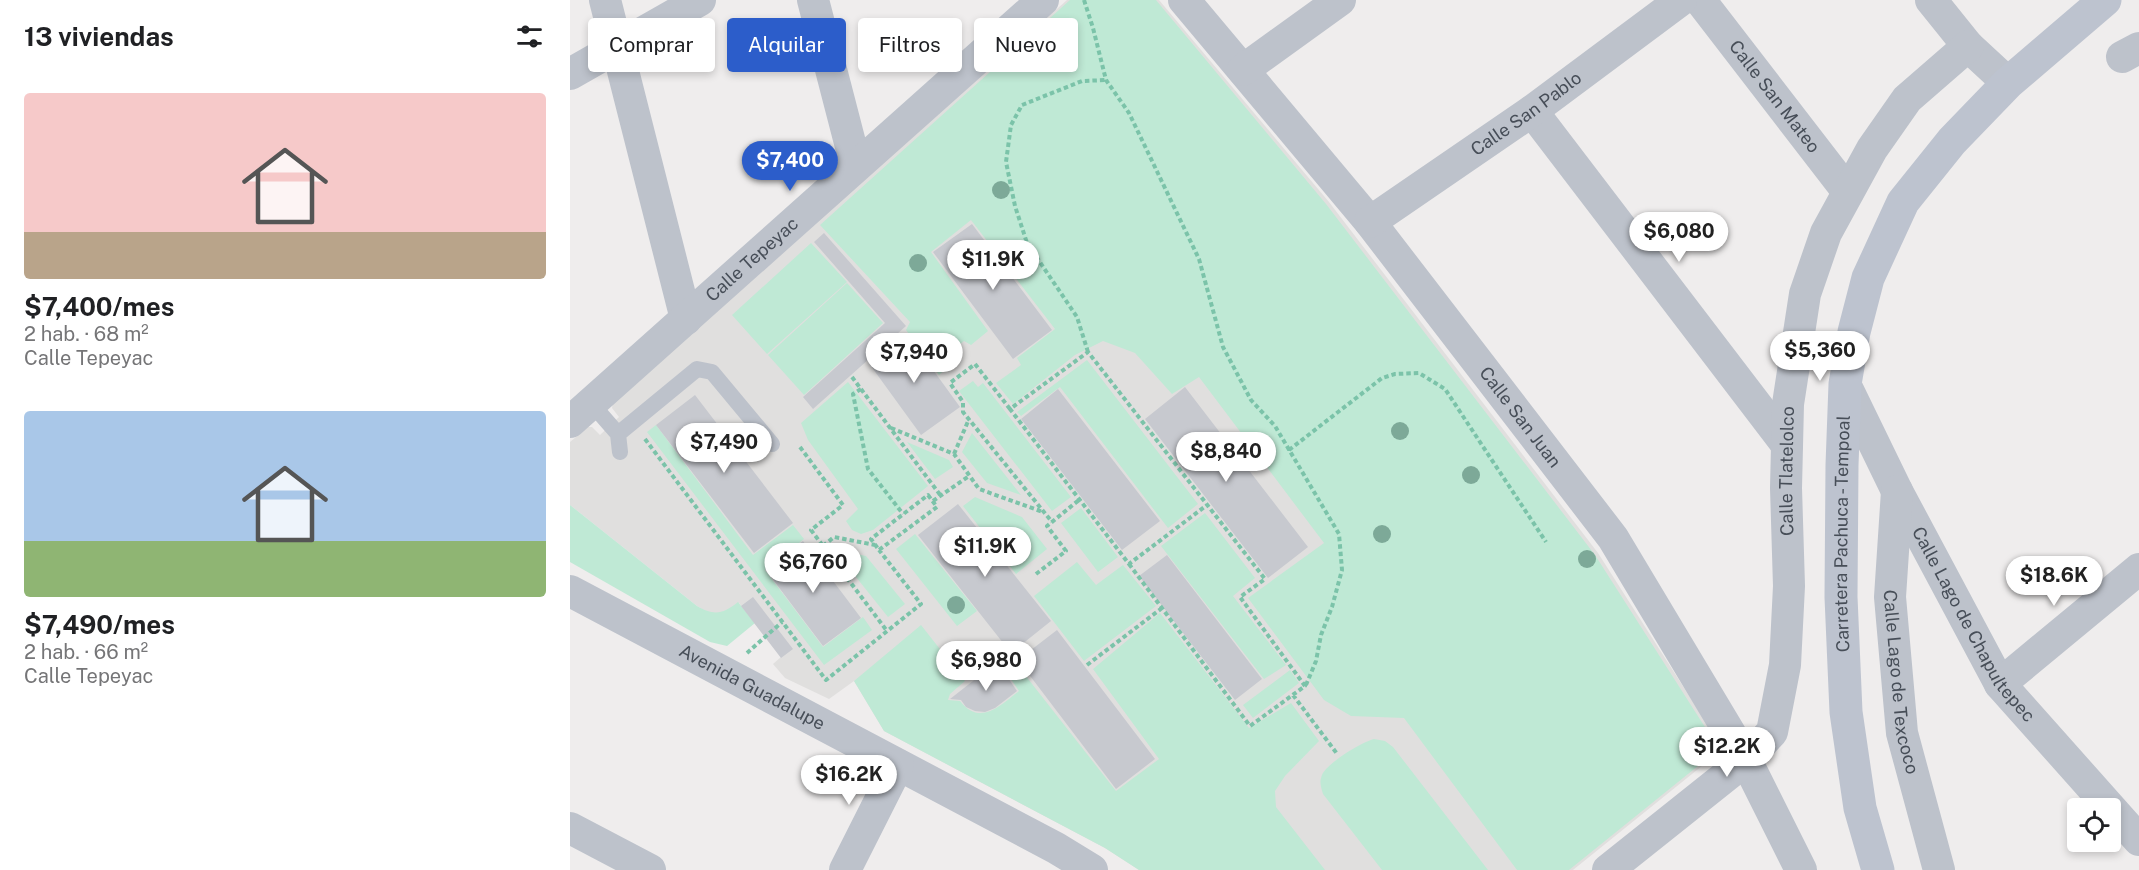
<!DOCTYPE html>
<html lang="es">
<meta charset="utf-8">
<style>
body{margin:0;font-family:"Public Sans",sans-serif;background:#f2f2f2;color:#202124;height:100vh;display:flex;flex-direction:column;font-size:22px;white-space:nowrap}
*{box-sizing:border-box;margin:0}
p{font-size:20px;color:#757577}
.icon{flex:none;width:33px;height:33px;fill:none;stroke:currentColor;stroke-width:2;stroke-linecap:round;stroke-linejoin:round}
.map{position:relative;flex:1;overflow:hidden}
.drawer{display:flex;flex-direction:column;background:#fff;width:570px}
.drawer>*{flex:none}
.top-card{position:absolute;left:18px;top:18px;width:570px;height:54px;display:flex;gap:12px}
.fabs{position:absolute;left:1497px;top:798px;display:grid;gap:12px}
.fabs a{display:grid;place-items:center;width:54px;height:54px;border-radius:6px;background:#fff;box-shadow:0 3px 9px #0003;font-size:30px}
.price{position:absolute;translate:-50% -51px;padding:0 14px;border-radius:21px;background:#fff;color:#222;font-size:20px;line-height:39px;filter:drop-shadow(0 2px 3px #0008)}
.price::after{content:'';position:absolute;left:50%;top:36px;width:18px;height:14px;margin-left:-9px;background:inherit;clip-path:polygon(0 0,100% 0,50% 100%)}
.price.active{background:#2c5dca;color:#fff}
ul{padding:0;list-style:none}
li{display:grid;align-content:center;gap:12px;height:318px;padding:0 24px}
li span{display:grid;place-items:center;height:186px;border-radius:6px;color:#555}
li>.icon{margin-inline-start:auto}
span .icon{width:108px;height:108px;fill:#fffc;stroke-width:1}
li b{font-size:26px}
h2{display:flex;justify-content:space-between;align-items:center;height:72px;padding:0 24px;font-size:26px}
.chip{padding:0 21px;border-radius:6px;background:#fff;box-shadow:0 3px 9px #0003;font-size:21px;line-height:54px}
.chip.active{background:#2c5dca;color:#fff}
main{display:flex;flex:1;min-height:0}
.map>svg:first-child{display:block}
.education{fill:#e0dfde}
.green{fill:#bfe9d5}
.building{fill:#c7c9cf}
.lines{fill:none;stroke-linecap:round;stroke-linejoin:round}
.path{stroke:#7bc3a9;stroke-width:4;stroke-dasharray:4.5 3;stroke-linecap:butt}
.lane{stroke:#bdc2cb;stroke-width:16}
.street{stroke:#bdc2cb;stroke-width:32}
.secondary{stroke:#bdc3cf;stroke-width:33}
.tree{fill:#7da998}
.labels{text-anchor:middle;stroke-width:5;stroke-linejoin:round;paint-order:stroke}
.street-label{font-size:18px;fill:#474e58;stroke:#fff}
</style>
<main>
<section class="drawer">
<h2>13 viviendas<svg class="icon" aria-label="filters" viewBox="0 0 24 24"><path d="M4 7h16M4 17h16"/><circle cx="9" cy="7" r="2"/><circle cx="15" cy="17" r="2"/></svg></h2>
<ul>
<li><span style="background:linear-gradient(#f6c9c9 75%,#b9a48a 0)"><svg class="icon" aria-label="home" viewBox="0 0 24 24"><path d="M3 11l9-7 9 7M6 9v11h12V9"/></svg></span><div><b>$7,400/mes</b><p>2 hab. · 68 m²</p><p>Calle Tepeyac</p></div></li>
<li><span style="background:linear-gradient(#a9c7e8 70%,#8fb573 0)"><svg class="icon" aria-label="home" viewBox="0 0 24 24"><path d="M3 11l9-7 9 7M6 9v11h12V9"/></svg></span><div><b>$7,490/mes</b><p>2 hab. · 66 m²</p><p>Calle Tepeyac</p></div></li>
</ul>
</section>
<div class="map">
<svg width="1569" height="870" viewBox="0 0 1569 870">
<rect width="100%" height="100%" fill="#efeded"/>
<!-- education -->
<path class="education" d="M497,0H589L759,202L1028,553L1153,749L1003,870H569L535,848L314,731L284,681L259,699L215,678L203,664L211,657L169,603L158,611L147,614L137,612L127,606L0,505V442L18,427H22L30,435L49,417L42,408L43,402Z"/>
<!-- green -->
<path class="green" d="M500,0H586L756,204L1025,555L1149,749L999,870H947L834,718L781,716L754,700L678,598L754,543L629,377L602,394L565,353L533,341L505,355L443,404L426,383L451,365L447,358L485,329L401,220L361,252L418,331L401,345L394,341L383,349L385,360L369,375L336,330L340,322L250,225Z
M241,243L277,282L197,354L162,315Z
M277,283L313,323L234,395L198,355Z
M517,360L628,504L598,528L490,387L451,416L447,412Z
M403,381L408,387L413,383L501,497L482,511L389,391Z
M278,382L358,486L303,530L291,534L282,530L276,521L288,509L238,440L231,423Z
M86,425L183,555L223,525L234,539L195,570L253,647L293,617L302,630L254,665L77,432Z
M402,433L451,495L417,483L392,452Z
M337,442L379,460L383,467L365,479Z
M405,497L452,517L477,549L446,574L393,506Z
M0,505L127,606C144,616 153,614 168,602L185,623L157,646L140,642L0,562Z
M511,508L548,557L528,572L491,523Z
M635,513L685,578L663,596L716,665L694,679L591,546Z
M345,534L407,611L387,626L326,549Z
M277,552L296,556L335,604L318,617L270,557Z
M507,562L526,585L553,565L586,606L514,661L464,596Z
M590,613L679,728L721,703L749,741L715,776L705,791L706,807L755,870H569L535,848L314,731L284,681L351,625L395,681L380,694L378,700L390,701C410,727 431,705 449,691L434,669L444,661L546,791L589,759L523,669Z
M720,670L729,683L683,718L673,705Z
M804,739L815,741L823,747L918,870H812L753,794C751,787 749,782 752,775C757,763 792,742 804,739Z"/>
<!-- building -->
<path class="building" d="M402,224L482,330L443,359L363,252Z
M254,233L336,326L243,409L233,397L315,323L244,242Z
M337,334L390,407L351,435L298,362Z
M615,387L738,547L698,578L575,419Z
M488,389L590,521L552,550L451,419Z
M125,395L223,523L184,553L86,425Z
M388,504L481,621L441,653L348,535Z
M233,541L291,618L253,646L195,569Z
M597,555L692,679L665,700L569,576Z
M183,597L223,649L211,658L171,606Z
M487,630L585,759L546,789L448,660Z
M417,670L424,679L434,672L447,691L425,708L415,712L405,711L396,707L391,700L380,699Z"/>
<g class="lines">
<!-- path -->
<path class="path" d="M514,0L523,28L536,80L559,113L629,259L653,347L681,400L705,426L769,534L772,570L762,607L751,635L746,661L736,685
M518,352L507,317L457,243L445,206L436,162L441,125L452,105L512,81L536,80
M282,377L371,496
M291,389L283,394L298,469L333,514
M440,409L405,364L380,383L393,402V412L482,522
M321,428L384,454L409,489L473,512
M75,439L256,680L351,604L309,550
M230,447L273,505L241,530L317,631
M719,450L812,378L825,374L849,373L875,389L976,542
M384,454L399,419
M358,495L367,507L309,550L301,539Z
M363,501L399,476
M253,546L264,537L305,545
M559,564L680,726L735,686L670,597L695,579L518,352L440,409L559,564L637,505
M466,574L496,551L477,526L509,500
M177,653L212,622
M517,665L592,608
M723,695L768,755"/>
<!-- lane -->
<path class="lane" d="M21,403L48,434L50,452
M48,434L127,369L142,372L202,444"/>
<!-- street -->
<g class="street">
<path d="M35,0L116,319"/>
<path d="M243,0L286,166"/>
<path id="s1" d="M614,0L800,222L1043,538L1176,760L1231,870"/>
<path id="s2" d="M1130,0L1278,192"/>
<path d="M1361,0L1398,46L1438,83"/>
<path d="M1552,57L1569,48"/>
<path d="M673,70L770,0"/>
<path d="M0,74L130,0"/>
<path d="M962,111L1217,445"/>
<path id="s3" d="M800,222L962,111L1111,0"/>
<path id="s4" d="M1275,384L1327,491L1430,684L1569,840"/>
<path id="s5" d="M0,422L473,0"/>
<path id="s6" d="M1327,491L1320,597L1332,733L1369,870"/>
<path id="s7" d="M0,591L486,848L522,870"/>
<path d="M1430,684L1569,569"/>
<path d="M0,828L80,870"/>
<path d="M275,870L328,765"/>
<path id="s8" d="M1038,870L1176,760L1202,732L1215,665L1219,586L1216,488L1218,404L1235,294L1256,233L1302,149L1337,99L1398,46"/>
</g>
<!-- secondary -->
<path class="secondary" id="s9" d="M1308,870L1290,808L1276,712L1271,597L1272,465L1275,384L1284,332L1298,278L1333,202L1382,141L1438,83L1535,0"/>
</g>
<!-- trees -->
<g class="tree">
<circle cx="431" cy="190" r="9"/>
<circle cx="348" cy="263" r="9"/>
<circle cx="830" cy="431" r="9"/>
<circle cx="901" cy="475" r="9"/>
<circle cx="812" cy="534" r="9"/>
<circle cx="1017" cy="559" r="9"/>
<circle cx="386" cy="605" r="9"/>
</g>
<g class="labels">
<!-- street labels -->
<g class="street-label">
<text dy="6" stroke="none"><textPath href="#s2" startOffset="122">Calle San Mateo</textPath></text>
<text dy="6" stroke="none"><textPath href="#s3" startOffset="190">Calle San Pablo</textPath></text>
<text dy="6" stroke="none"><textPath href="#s5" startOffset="244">Calle Tepeyac</textPath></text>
<text dy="6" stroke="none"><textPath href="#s1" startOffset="536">Calle San Juan</textPath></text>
<text dy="6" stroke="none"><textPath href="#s8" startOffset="477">Calle Tlatelolco</textPath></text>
<text dy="6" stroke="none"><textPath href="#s9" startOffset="340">Carretera Pachuca - Tempoal</textPath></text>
<text dy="6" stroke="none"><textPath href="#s4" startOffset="273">Calle Lago de Chapultepec</textPath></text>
<text dy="6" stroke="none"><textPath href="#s6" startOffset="192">Calle Lago de Texcoco</textPath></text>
<text dy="6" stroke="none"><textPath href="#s7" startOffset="206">Avenida Guadalupe</textPath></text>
</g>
</g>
</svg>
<div class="fabs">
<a><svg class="icon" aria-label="locate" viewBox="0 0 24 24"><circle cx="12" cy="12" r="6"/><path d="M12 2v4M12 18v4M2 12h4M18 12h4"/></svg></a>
</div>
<b class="price active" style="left:220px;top:192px">$7,400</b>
<b class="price" style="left:1109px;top:263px">$6,080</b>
<b class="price" style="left:423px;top:291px">$11.9K</b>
<b class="price" style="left:1250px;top:382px">$5,360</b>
<b class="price" style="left:344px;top:384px">$7,940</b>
<b class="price" style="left:154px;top:474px">$7,490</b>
<b class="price" style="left:656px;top:483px">$8,840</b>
<b class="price" style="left:415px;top:578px">$11.9K</b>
<b class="price" style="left:243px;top:594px">$6,760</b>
<b class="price" style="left:1484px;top:607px">$18.6K</b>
<b class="price" style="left:416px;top:692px">$6,980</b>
<b class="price" style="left:1157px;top:778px">$12.2K</b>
<b class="price" style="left:279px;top:806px">$16.2K</b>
<div class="top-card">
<a class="chip">Comprar</a>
<a class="chip active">Alquilar</a>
<a class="chip">Filtros</a>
<a class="chip">Nuevo</a>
</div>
</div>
</main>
